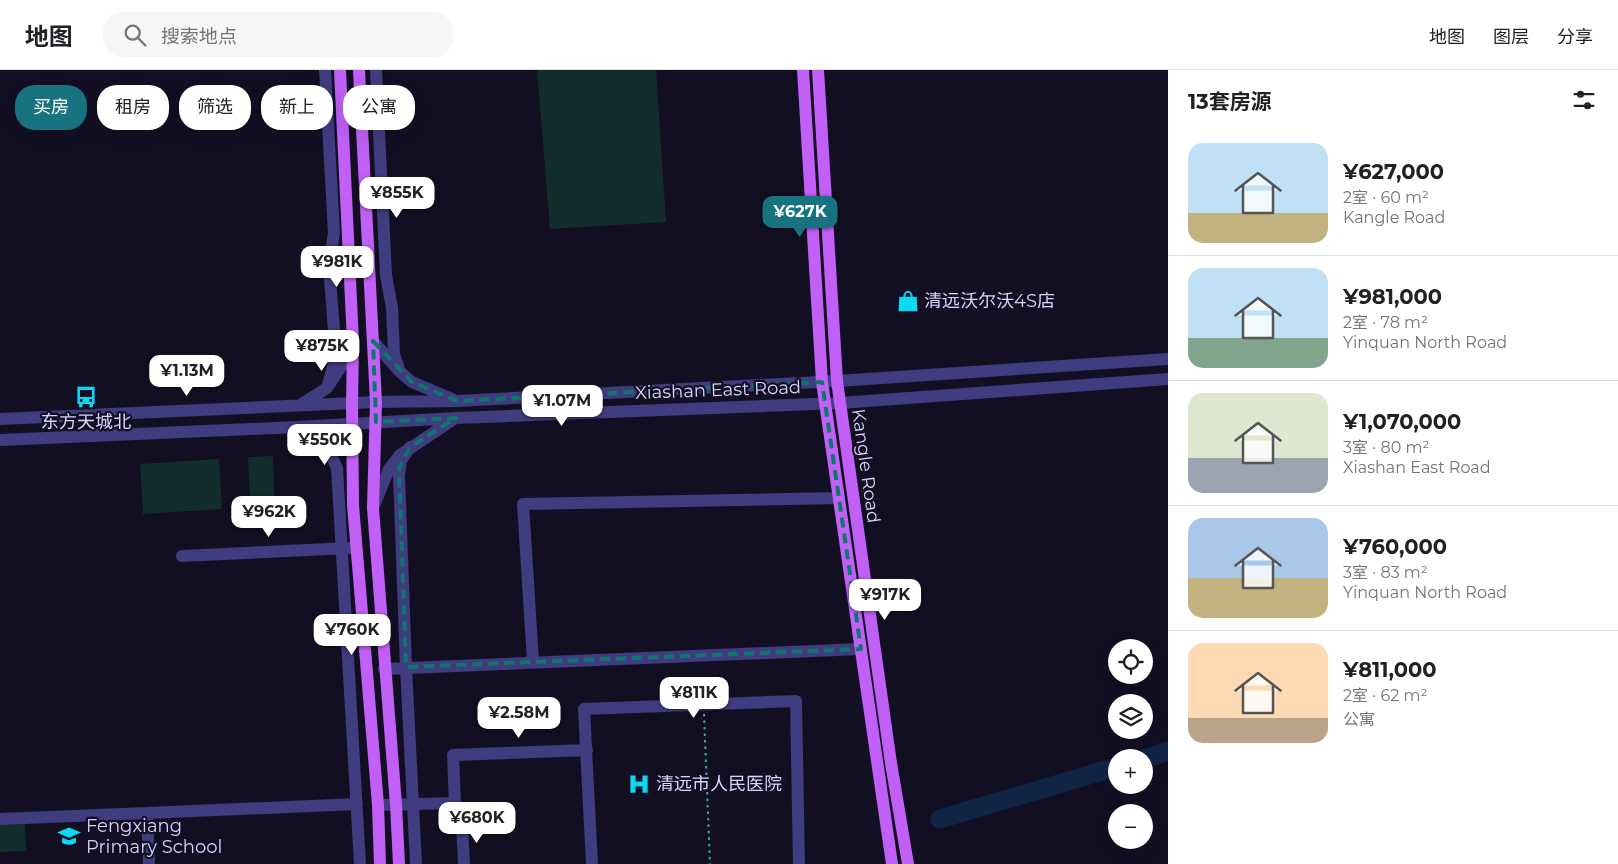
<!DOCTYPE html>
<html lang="zh">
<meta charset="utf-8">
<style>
body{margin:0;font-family:Montserrat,"Noto Sans SC",sans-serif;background:#f6f6f6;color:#202124;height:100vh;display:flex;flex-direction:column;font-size:19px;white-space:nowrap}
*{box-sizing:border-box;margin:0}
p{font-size:16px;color:#757577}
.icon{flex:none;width:28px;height:28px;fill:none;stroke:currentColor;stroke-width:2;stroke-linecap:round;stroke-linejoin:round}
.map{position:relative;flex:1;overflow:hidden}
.side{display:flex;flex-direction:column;background:#fff;width:450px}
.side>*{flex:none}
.banner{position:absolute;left:15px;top:15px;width:475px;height:45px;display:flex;gap:10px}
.tools{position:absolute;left:1108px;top:569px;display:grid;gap:10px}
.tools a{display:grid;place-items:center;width:45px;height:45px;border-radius:50%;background:#fff;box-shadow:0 5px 20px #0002;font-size:25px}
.price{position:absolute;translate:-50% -42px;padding:0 11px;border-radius:10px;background:#fff;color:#222;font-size:16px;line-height:32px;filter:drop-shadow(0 1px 2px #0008)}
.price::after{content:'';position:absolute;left:50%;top:30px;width:15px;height:11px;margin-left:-8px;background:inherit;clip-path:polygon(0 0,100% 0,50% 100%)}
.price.selected{background:#177380;color:#fff}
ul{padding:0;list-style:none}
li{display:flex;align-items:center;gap:15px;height:125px;padding:0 20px}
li+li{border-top:1px solid #e0e0e0}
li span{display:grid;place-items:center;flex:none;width:140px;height:100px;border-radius:15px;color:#555}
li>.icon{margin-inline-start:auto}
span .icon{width:60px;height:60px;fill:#fffc;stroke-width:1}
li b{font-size:21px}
h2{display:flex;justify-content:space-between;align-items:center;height:60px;padding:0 20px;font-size:21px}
.tag{padding:0 18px;border-radius:20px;background:#fff;box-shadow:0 5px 20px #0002;font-size:18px;line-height:45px}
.tag.selected{background:#177380;color:#fff}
header{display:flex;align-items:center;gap:30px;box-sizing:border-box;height:70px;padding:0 25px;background:#fff;border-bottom:1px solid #e0e0e0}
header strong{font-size:24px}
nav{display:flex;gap:28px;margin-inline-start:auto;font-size:18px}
.search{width:350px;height:45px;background:#f6f6f6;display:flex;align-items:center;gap:12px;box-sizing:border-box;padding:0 18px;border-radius:20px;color:#757577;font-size:19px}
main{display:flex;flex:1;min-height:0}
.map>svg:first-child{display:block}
.green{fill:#132d2c}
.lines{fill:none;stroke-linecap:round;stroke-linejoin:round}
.river{stroke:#102446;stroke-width:19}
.path{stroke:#35b0a9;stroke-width:2;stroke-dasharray:2.5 4;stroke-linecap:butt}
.minor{stroke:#403c80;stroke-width:12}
.major{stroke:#c060f7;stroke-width:12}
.marked{fill:none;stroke:#0f766e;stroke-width:4;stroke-dasharray:10 6;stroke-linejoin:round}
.labels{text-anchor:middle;stroke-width:4.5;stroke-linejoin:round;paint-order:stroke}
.poi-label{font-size:18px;fill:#d8d3fd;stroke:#130f23;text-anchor:start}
.street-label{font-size:18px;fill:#d8d3fd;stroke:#130f23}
</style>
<header>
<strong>地图</strong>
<div class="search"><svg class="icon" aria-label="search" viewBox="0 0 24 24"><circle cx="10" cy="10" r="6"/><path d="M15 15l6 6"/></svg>搜索地点</div>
<nav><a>地图</a><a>图层</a><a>分享</a></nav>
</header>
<main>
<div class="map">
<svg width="1168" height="794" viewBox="0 0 1168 794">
<rect width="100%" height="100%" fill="#130f23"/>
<!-- green -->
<path class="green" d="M537,0H656L666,152L550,159Z
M273,386L275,439H250L248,387Z
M219,389L222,439L143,444L140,394Z
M25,754L26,781L0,782V755Z"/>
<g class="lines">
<!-- river -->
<path class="river" d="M1144,689L1168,681
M940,749L1116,697"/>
<!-- path -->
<path class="path" d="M704,644L710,794"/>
<!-- minor -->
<path class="minor" d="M325,0L334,163L329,195L335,274L334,293L327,318
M376,0L386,205L392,238L394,284L400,302
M373,271L400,302L412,312L452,329
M300,335L327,318L349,285L352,274
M0,349L376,332L457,331L837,311L1168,289
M297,357L327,377L333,383
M0,370L297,357L456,348L840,333L1168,309
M327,377L337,398L360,794
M410,377L401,391L399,405L406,597L416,794
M375,433L389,399L400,385L454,349
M182,486L350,478
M533,592L523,434L839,428
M384,599L861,579
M378,735L455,733L453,685L587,680
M0,749L147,743
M462,755L464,794
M149,794L147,743L357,734
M592,794L584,639L796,631L799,794"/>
<!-- major -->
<path class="major" d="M340,0L353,272L352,334L353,435L378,735L380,794
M359,0L376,332L373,438L396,735L399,794
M803,0L822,312L892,794
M818,0L837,311L891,693L908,794"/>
</g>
<!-- marked area -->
<path class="marked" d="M373,271L412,312L457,331L822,312L861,579L406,597L399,398L410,377L456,348L376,352Z"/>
<!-- icons -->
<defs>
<g id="shop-bare" transform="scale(1.725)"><path d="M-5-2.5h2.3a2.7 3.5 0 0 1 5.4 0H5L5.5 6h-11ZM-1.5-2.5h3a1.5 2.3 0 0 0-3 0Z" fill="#0bd8f1" stroke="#130f23" stroke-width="2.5" paint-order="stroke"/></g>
<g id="bus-bare" transform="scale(1.725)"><path d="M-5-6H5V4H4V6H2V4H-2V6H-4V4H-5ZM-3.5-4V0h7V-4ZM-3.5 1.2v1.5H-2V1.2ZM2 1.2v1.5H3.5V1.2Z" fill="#0bd8f1" stroke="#130f23" stroke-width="2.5" paint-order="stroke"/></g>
<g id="hospital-bare" transform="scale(1.725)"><path d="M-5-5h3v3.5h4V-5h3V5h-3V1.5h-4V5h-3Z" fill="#0bd8f1" stroke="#130f23" stroke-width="2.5" paint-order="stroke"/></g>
<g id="school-bare" transform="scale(1.725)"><path d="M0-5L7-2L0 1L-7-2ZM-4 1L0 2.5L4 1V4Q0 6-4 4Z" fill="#0bd8f1" stroke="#130f23" stroke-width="2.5" paint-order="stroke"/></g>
</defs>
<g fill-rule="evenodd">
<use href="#shop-bare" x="908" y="231"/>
<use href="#bus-bare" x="86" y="327"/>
<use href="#hospital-bare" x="639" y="714"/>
<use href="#school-bare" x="69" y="766"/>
</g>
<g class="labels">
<!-- poi labels -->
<g class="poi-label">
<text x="924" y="237">清远沃尔沃4S店</text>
<text x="86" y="358" text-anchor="middle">东方天城北</text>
<text x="656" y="720">清远市人民医院</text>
<text x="86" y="762">Fengxiang<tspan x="86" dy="21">Primary School</tspan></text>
</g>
<!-- street labels -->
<g class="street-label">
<text transform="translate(718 320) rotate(-2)" y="6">Xiashan East Road</text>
<text transform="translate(866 396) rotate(82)" y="6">Kangle Road</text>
</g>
</g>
</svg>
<div class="tools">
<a><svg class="icon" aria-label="locate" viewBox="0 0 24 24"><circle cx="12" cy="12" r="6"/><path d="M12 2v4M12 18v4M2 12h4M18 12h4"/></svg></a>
<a><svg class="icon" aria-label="layers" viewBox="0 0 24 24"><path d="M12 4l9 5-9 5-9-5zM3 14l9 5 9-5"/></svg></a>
<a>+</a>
<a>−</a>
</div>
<b class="price" style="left:397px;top:149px">¥855K</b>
<b class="price selected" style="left:800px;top:168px">¥627K</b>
<b class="price" style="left:337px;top:218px">¥981K</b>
<b class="price" style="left:322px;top:302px">¥875K</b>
<b class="price" style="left:187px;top:327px">¥1.13M</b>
<b class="price" style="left:562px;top:357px">¥1.07M</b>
<b class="price" style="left:325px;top:396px">¥550K</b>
<b class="price" style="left:269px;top:468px">¥962K</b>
<b class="price" style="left:885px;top:551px">¥917K</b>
<b class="price" style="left:352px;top:586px">¥760K</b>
<b class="price" style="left:694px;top:649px">¥811K</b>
<b class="price" style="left:519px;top:669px">¥2.58M</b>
<b class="price" style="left:477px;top:774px">¥680K</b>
<div class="banner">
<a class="tag selected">买房</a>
<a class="tag">租房</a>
<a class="tag">筛选</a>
<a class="tag">新上</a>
<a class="tag">公寓</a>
</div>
</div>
<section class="side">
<h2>13套房源<svg class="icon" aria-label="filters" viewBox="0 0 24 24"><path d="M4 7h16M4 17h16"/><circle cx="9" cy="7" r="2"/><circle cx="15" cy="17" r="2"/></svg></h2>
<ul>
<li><span style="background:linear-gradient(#bfe0f5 70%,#c2b280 0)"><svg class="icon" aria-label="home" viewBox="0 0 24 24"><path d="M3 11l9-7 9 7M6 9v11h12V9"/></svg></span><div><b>¥627,000</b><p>2室 · 60 m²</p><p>Kangle Road</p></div></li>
<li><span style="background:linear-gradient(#bfe0f5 70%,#7fa58c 0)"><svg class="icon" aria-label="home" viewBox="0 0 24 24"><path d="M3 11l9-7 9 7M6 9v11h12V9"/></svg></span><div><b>¥981,000</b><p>2室 · 78 m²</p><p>Yinquan North Road</p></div></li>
<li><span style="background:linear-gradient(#dfe7d0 65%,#9aa5b1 0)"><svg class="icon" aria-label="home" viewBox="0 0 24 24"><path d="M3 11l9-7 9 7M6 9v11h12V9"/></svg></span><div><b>¥1,070,000</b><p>3室 · 80 m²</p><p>Xiashan East Road</p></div></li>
<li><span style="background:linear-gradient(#a9c7e8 60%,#c2b280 0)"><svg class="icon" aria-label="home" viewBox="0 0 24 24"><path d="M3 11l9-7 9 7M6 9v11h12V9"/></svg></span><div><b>¥760,000</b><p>3室 · 83 m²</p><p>Yinquan North Road</p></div></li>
<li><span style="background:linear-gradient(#ffd9b3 75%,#b9a48a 0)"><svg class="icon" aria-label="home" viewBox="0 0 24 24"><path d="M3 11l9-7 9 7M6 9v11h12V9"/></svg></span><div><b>¥811,000</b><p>2室 · 62 m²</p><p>公寓</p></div></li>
</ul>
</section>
</main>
